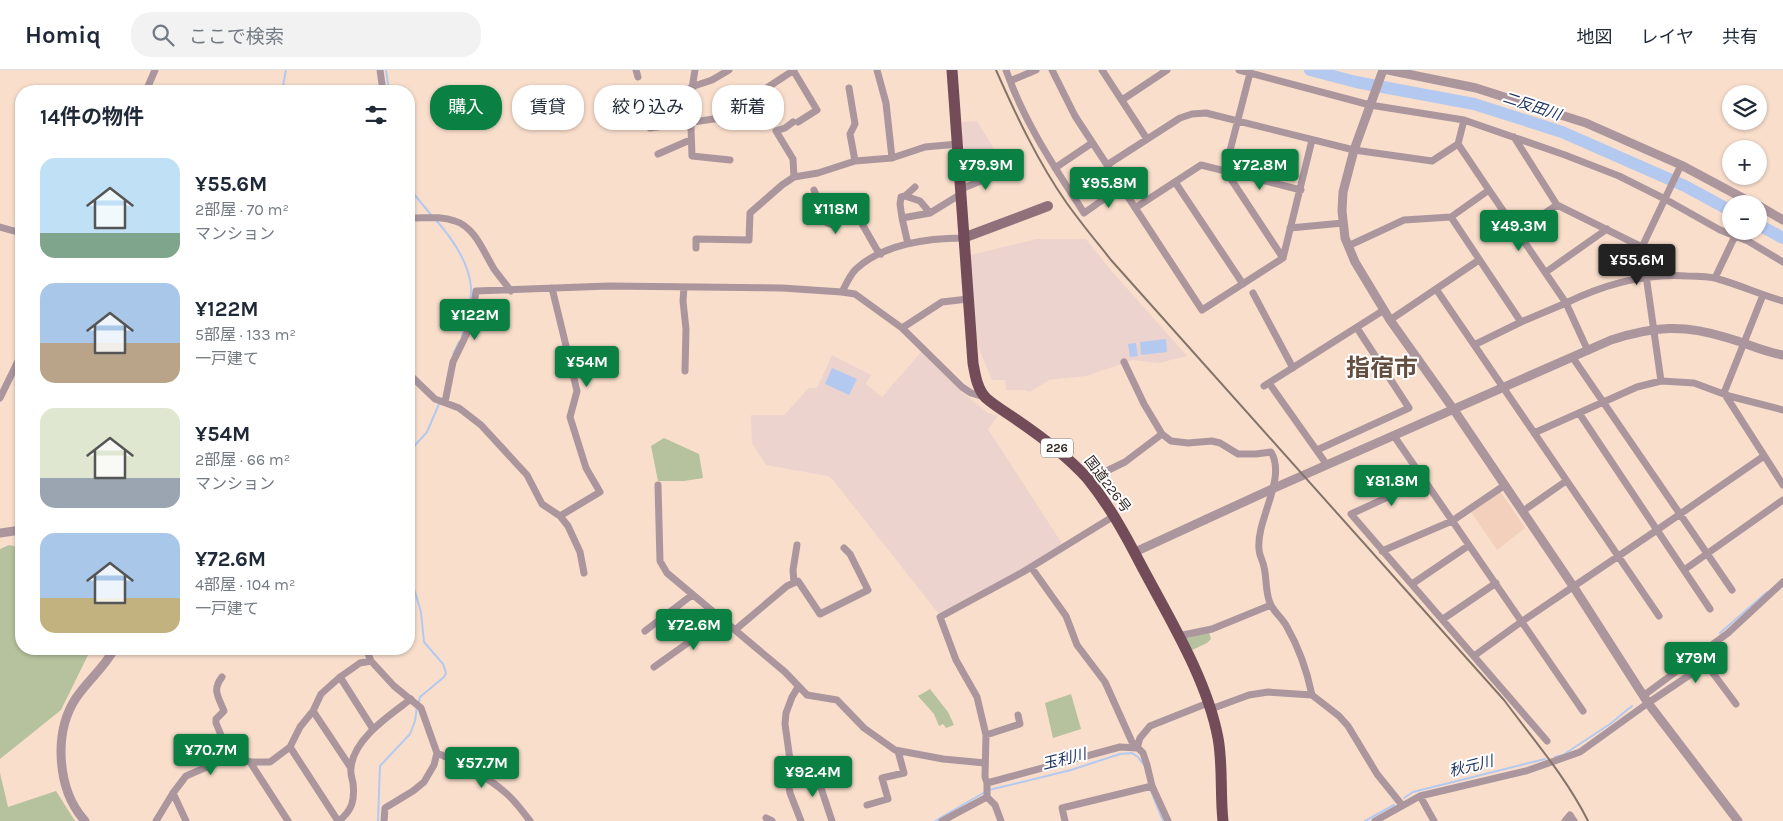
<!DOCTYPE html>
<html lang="ja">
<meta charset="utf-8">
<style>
body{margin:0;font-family:Karla,"Noto Sans JP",sans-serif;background:#f2f2f3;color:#1f2937;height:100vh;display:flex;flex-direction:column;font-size:19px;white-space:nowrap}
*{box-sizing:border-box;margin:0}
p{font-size:16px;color:#747a83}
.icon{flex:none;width:28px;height:28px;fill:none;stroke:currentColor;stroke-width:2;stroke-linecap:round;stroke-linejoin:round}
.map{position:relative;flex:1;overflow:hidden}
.side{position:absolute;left:15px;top:15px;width:400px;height:570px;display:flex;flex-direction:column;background:#fff;border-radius:20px;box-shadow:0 1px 4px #0004}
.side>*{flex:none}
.guide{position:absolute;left:430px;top:15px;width:475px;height:45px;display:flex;gap:10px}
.buttons{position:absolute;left:1722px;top:15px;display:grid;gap:10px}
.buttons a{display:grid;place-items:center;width:45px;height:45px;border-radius:50%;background:#fff;box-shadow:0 1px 4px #0004;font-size:25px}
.price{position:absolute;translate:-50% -42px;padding:0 11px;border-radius:5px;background:#0b8043;color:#fff;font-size:16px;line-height:32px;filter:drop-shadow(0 1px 2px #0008)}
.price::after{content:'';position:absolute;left:50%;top:30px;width:15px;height:11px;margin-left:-8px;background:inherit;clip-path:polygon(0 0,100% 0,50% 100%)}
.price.active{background:#222;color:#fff}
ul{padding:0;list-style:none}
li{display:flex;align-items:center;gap:15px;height:125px;padding:0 25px}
li span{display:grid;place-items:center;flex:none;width:140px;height:100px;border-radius:15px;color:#555}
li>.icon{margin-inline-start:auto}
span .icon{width:60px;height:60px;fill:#fffc;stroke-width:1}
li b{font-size:21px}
h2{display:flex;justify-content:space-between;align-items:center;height:60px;padding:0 25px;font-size:21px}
.pill{padding:0 18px;border-radius:20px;background:#fff;box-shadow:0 1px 4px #0004;font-size:18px;line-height:45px}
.pill.active{background:#0b8043;color:#fff}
header{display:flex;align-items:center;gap:30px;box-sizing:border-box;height:70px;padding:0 25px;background:#fff;border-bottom:1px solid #e0e1e3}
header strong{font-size:24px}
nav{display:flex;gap:28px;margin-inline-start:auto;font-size:18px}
.search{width:350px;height:45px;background:#f2f2f3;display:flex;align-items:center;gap:12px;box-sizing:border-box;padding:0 18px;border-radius:20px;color:#747a83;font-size:19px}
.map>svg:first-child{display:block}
.built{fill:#f2d0bb}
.education{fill:#edd3cd}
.green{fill:#b5c29d}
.water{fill:#b4c9f0}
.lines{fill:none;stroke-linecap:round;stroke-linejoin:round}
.stream{stroke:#b4c9f0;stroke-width:2}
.river{stroke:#b4c9f0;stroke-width:12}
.minor{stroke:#ac969d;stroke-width:7}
.tertiary{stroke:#ac969d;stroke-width:9}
.secondary{stroke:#90717b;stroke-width:10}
.trunk{stroke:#724c59;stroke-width:11}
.rail{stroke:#847368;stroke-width:2}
.labels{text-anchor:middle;stroke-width:4;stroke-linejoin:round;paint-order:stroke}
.shield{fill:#fff;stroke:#706864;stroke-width:1}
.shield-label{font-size:12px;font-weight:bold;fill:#322822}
.street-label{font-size:14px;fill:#322822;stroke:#fff}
.water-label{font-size:15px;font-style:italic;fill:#172d5d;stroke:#fff}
.town-label{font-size:24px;font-weight:bold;fill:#644e3f;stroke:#fff}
</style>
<header>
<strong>Homiq</strong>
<div class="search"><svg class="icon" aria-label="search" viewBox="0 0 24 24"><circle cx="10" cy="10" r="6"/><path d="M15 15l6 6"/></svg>ここで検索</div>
<nav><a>地図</a><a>レイヤ</a><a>共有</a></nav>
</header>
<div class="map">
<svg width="1783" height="751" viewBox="0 0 1783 751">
<rect width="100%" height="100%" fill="#f9decc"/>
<!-- built -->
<path class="built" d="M1500,421L1525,458L1497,480L1471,442Z"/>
<!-- education -->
<path class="education" d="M977,51L994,79L964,86L962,52Z
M1037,169H1086L1109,198L1187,286L1159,293L1133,290L1086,306L1049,310L1030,322L1024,320H1006L1005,310H992L980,282L976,266L970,185Z
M922,281L961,321L988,343L998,346L988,359L1063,475L1022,501L939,544L833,410L828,406L766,395L752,373L751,345H784L809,318H817L832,285L871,305L866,314L882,327Z"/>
<!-- green -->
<path class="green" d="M664,368L699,384L703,408L684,411H658L651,376Z
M9,475L21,478V579H91L61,640L0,689V479Z
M1209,562L1211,569L1207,573L1190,581L1183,567Z
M930,619L948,642L954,655L946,658L943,654L939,656L934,644L918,626Z
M1071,624L1081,659L1053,668L1045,633Z
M0,703L8,737L56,721L75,751H0Z"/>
<!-- water -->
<path class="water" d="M1166,269L1167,282L1141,285L1140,272Z
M1136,273L1138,286L1130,287L1128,274Z
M832,298L857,309L849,325L825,314Z"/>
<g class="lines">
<!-- stream -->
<path class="stream" d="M386,0L389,21
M282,21L286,0
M409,118L432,146
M435,149C451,167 469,192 471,217C472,232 466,251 462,266
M453,284L459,272
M409,382L427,362L439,334
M409,502L421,542L424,572L443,594L446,603L444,607L420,627L419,632
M1720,563L1767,522
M1555,687L1563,685L1610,654L1632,636
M989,720L1071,700L1120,684L1132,683L1138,687L1144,695
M1151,721L1163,751
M1404,728L1413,722L1545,689
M378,751L380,696L410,664L415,651L417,636
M935,751L985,722
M1365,751L1394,735"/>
<!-- river -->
<path class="river" d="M1310,0L1356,12L1474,34L1562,62L1685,116L1731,141
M1759,155L1783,168"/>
<!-- minor -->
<path class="minor" d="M380,0L383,21
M636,0L638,7
M695,0L690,30L692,86L730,90
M793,0L817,40L798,52
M877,0L886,33L892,88
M1006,0C1024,52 1055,98 1084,143L1121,117
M1052,0L1075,46L1202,240L1283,188L1312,70
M1102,0L1147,69
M1239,0L1370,35L1464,50L1565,85L1619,106L1665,129L1720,160L1748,171L1783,192
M1250,3L1225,100L1283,188
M1010,11L1036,0
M691,17L712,10L729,0
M849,18L855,54L850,64L855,91
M146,21L155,0
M1122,30L1167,0
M793,52L785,58L776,61L793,89L794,107
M650,58L721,48L794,0
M1514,67L1557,135L1642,177
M658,84L690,70
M1107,95L1180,48L1192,44L1206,43L1354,80L1432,91L1458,74L1464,50
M1055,98L1092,73
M1175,112L1243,214
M961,119L1003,102
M814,120L827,153L833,155L853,144L857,145L877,180L881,184
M1489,120L1566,233C1605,214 1644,203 1687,206C1697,206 1708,206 1718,209C1740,215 1761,225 1783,231
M905,126L915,117
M1135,138L1201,95L1301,120
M409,141L412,148C427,148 441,146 455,151C475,157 484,183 494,199C499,206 505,213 511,221
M1451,147L1489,120L1458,74
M902,148L900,134L901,127L905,126L920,131L930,143
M0,157L21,163
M1290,158L1343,153
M1518,161L1557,135
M908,174L902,148L930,143L961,124
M1348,176L1404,150L1451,147L1521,252
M696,178V169L749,170L750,143L782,115L794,107L818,103L855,91L892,88L925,77L958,74
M1546,202L1607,159
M1715,208L1735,166
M684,217L683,231L686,259L685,301
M552,218L577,321L570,347L586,398L600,422L560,446
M1436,219L1659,546
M842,222C846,214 850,205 856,199C883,174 928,168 963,168
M1253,223L1293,298
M1763,225L1724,323L1783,415
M1390,250L1479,190
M902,258L942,232L968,229
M1474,275L1521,252L1566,233L1588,281
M1573,288L1732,520
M1124,292L1144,334L1162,364L1171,371L1188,373L1212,371L1220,373L1238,384H1256L1271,382C1287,408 1256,450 1259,479C1259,485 1263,491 1264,497C1267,509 1265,524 1271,535C1275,543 1283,549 1287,557C1299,578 1307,601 1312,625
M409,304L435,329L459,338L481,355L527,405L542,434L560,446L568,456L580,482L584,503
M1661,311L1642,177L1681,95
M1269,313L1327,395
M1264,316L1384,240
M0,328L21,285
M445,332L453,292L471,255L476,221L609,216L782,218L842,222L855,224L902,258L962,317L971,323L984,327
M1534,363L1637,317L1661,311L1694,313L1729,326L1783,340
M1394,366L1583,641
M1317,380L1409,338L1357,258
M1088,410L1125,392L1162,364
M1425,410L1351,444L1547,671
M658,415L660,491L667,503L785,602L807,625L837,630L864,658L895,680L943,689L985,693
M1523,441L1566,411
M1382,481L1452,451L1505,415
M1031,497L1066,546L1077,575L1105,612L1132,672L1143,683L1147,695L1152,716L1168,751
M1684,500L1783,430
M794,513L793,500L797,475
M1412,514L1468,476
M1710,539L1657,460L1764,386
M1443,549L1496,513
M735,560L787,516L798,511L820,544L868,520L850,484L844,478
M645,561L692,525
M1178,566L1212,559L1271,535
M366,579L371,591L394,616L421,638L437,683L434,695L424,712L413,721L385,738L384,751
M1474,586L1521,552L1657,460L1579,343
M654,597L710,557L720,548
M222,607C212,620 218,626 224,641L216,649V653L230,687
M340,607L373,659
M798,617L792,627L786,643L785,654L790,690L788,709L790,723L801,751
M1643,626L1728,563L1783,512
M1211,639L1249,625L1268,622L1312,625L1339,646L1348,656L1377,704L1402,735
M313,641L351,698
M986,665L1020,654L1018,645
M290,677L338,751
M1137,678L1140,668L1150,656L1208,633
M437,683C462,694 487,706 507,724C516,732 523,742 530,751
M250,692L288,751
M987,713L1120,677L1137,678
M789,716L817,706L832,751
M173,723L186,751
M1420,726L1434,751
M867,735L888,729L882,708L904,703L898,681
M766,748L772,751
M156,751L173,723L186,706L230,687L250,692H270L290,677L300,657L313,641L321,624L340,607L360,593L371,591
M339,751C352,740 355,731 353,713C352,708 350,703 351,698C353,669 390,645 411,629
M942,751L987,727
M1001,751L995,735L987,727V713L985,707L986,665L977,627L956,590L940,547L1023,502L1114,446
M1065,751L1062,738L1152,716
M1375,751L1420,726L1526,701L1580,682L1648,633L1706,594L1736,634
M1565,751L1570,745L1574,751"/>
<!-- tertiary -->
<path class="tertiary" d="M1383,0L1354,80L1343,122L1342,141L1345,168L1355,192L1390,250L1454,340L1573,516L1648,633L1738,751
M1388,0L1476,18L1586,53L1681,95L1754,134
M1759,136L1783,150
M0,463L21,460
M1135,482L1272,419L1611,270C1654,256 1684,254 1728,268C1746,273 1764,282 1783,285
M85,751C57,720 53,663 76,628C88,610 105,597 114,579"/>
<!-- secondary -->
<path class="secondary" d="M963,168L1048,136"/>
<!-- trunk -->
<path class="trunk" d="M952,0L973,293C975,304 977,319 986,328C995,336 1007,343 1017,350C1042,367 1066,385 1087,408C1109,435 1125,464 1141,495C1169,548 1207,609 1218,668C1223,695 1220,724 1223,751"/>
<!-- rail -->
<path class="rail" d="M996,0C1016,45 1038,92 1066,132C1080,152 1096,171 1111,190L1504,630C1533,669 1566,707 1588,751"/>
</g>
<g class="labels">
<!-- shield labels -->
<rect class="shield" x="1041" y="368.5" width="32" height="19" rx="4"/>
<g class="shield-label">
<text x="1057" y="382">226</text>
</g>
<!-- street labels -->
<g class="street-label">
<text transform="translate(1108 414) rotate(53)" y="5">国道226号</text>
</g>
<!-- water labels -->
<g class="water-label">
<text transform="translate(1532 36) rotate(18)" y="5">二反田川</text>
<text transform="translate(1064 689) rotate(-14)" y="5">玉利川</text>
<text transform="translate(1471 696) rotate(-14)" y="5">秋元川</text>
</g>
<!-- town labels -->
<g class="town-label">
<text x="1382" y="306">指宿市</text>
</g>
</g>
</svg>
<div class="buttons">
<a><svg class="icon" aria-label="layers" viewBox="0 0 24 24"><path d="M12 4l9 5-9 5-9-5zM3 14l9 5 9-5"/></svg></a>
<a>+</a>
<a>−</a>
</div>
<b class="price" style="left:986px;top:121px">¥79.9M</b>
<b class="price" style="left:1260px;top:121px">¥72.8M</b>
<b class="price" style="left:1109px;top:139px">¥95.8M</b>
<b class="price" style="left:836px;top:165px">¥118M</b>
<b class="price" style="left:1519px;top:182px">¥49.3M</b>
<b class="price active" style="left:1637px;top:216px">¥55.6M</b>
<b class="price" style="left:475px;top:271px">¥122M</b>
<b class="price" style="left:587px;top:318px">¥54M</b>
<b class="price" style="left:1392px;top:437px">¥81.8M</b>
<b class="price" style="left:694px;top:581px">¥72.6M</b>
<b class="price" style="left:1696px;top:614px">¥79M</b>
<b class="price" style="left:211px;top:706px">¥70.7M</b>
<b class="price" style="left:482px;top:719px">¥57.7M</b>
<b class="price" style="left:813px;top:728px">¥92.4M</b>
<div class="guide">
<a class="pill active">購入</a>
<a class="pill">賃貸</a>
<a class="pill">絞り込み</a>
<a class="pill">新着</a>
</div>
<section class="side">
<h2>14件の物件<svg class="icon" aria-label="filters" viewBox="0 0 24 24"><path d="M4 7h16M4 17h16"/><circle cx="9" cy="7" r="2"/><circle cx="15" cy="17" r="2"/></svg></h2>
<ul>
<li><span style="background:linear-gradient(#bfe0f5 75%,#7fa58c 0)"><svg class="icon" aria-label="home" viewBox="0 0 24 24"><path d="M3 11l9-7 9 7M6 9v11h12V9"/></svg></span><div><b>¥55.6M</b><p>2部屋 · 70 m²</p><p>マンション</p></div></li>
<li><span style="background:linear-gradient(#a9c7e8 60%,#b9a48a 0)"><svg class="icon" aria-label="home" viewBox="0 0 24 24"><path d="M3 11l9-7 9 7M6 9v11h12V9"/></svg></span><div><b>¥122M</b><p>5部屋 · 133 m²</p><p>一戸建て</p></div></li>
<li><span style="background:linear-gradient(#dfe7d0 70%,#9aa5b1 0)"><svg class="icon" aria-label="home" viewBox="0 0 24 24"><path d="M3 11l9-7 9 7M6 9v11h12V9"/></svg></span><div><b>¥54M</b><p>2部屋 · 66 m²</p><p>マンション</p></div></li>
<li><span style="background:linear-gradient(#a9c7e8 65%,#c2b280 0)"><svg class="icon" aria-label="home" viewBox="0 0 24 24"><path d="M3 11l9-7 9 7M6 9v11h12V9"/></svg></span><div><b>¥72.6M</b><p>4部屋 · 104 m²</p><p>一戸建て</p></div></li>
</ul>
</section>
</div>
